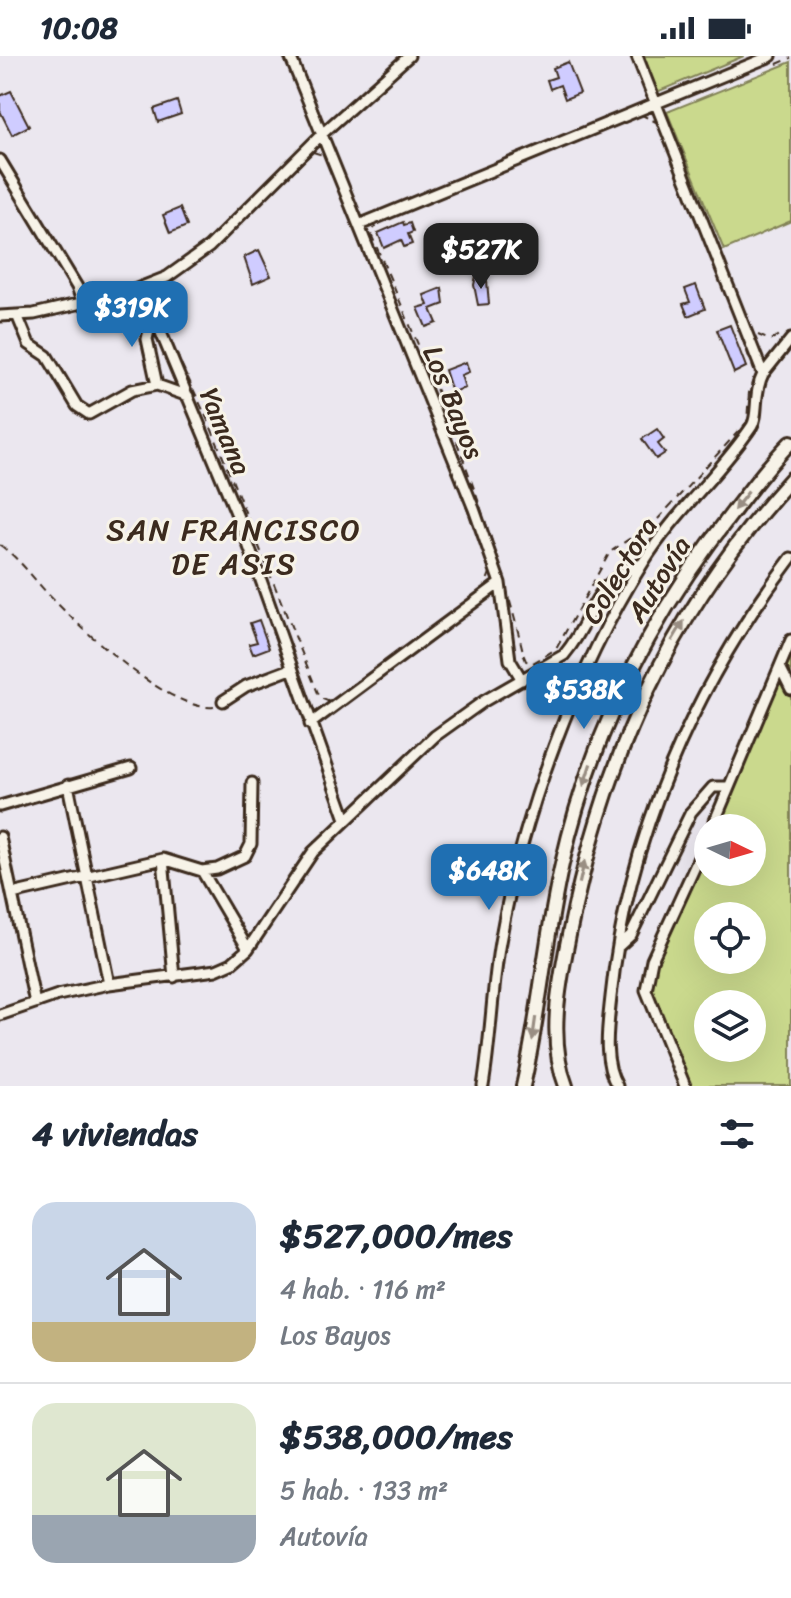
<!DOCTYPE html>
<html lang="es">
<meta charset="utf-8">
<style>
body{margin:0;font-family:Sriracha,sans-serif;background:#f2f2f3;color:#1f2937;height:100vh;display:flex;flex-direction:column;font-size:30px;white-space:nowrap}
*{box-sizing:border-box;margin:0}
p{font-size:26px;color:#747a83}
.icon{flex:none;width:44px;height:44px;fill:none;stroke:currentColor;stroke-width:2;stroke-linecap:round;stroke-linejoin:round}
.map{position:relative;height:1030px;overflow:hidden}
.panel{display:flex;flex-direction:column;background:#fff;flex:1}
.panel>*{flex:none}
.needle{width:52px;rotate:95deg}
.tools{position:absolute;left:694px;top:758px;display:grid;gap:16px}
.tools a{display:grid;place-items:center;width:72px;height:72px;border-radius:50%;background:#fff;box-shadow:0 8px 32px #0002;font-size:40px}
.price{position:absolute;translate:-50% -68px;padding:0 18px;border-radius:16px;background:#1f6fb2;color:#fff;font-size:26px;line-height:52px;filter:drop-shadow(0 2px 4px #0008)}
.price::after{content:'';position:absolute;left:50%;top:48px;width:24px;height:18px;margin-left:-12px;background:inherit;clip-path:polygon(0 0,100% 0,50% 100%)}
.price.on{background:#222;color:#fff}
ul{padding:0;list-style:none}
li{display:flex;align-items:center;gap:24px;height:200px;padding:0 32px}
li+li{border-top:2px solid #e0e1e3}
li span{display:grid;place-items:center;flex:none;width:224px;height:160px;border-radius:24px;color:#555}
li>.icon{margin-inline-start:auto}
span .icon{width:96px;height:96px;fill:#fffc;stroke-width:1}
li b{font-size:34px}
h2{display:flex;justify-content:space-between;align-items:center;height:96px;padding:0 32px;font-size:34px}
.status{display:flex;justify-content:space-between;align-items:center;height:56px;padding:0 40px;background:#fff;direction:ltr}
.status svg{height:22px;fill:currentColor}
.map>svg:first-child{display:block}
.green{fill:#cad98d;stroke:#828256;stroke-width:2;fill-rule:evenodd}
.building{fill:#cfccff;stroke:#3b2a1e;stroke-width:2}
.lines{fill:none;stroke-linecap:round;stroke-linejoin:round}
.street-casing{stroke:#3b2a1e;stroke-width:15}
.secondary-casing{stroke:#3b2a1e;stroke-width:18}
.path{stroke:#3b2a1e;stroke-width:2;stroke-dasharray:8 6;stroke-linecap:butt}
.street{stroke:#f7f3e8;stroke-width:9}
.secondary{stroke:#f7f3e8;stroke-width:12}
.oneway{fill:#998e83}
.labels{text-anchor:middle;stroke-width:6;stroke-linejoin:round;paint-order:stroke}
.street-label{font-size:28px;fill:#3b2a1e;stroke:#f7f3e8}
.neighbourhood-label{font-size:30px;letter-spacing:2px;fill:#3b2a1e;stroke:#f7f3e8}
</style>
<div class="status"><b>10:08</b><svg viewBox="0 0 49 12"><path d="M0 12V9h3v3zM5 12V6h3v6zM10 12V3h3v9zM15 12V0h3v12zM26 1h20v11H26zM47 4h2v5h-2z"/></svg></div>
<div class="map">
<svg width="791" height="1030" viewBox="0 0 791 1030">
<rect width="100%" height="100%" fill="#ebe7ef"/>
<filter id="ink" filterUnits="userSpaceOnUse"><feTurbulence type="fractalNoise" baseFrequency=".0125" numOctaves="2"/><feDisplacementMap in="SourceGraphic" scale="16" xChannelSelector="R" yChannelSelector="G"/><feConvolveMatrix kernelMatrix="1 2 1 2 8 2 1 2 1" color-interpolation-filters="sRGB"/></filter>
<g filter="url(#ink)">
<!-- green -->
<path class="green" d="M644,0H744L657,36Z
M791,6V165L724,194L667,56Z
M791,584V1030H685L646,927L708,782V816H752V772H712ZM708,860H752V904H708ZM708,948H752V992H708Z"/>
<!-- building -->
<path class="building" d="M568,6L580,37L565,43L560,29L550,33L547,24L556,21L553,12Z
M11,35L29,70L12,79L0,55V40Z
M177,45L181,58L158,66L154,53Z
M180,152L187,170L170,177L163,159Z
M403,166L404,169L410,167L413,176L408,178L412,188L404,191L401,184L384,192L378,177Z
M259,194L271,220L253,228L244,201Z
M477,215L483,226L487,225L489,248L478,249L474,229Z
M696,229L705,253L688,260L683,248L690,246L685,233Z
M442,232L444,248L431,253L437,267L426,271L418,252L428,249L424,239Z
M730,269L746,311L734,317L717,274Z
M466,306L469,316L461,319L465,332L452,336L445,314Z
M657,373L664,383L658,388L665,397L656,403L642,383Z
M259,564L269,592L253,598L249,588L257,586L250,567Z"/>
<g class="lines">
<!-- street casing -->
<g class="street-casing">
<path id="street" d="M290,0L474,453L500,527L510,604L522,624
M0,104L77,231L82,245
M359,169L771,0
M142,231L242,471L346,763
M153,258L147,283L157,329
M17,259L29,288L47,300L77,350L89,358L132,334L157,329L188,340
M0,260L34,258L129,236L167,221L209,191L323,77L409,0
M763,318L791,283
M780,611L791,633
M541,613L582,626
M223,645L246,630L291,613
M310,668L500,527
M68,729L109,928
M0,750L131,712
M712,772L791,584
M0,781L35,947
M163,803L174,921
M202,815L248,893
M12,838L163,803L202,815L217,813L245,800L251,788L252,727
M618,891L631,879L691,756L713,731H729
M0,959L58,939L109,928L216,914L232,907L248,893L313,796L435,680L484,645L564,599C599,557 584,533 643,507
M483,1030C491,982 492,933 500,886C522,760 575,615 643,507C674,457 720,418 752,370C759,359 753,337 763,318L637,0
M617,1030C602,1004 608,970 611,941C627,782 694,629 791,502
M685,1030L646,934L652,904L708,782"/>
</g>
<!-- secondary casing -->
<g class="secondary-casing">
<path id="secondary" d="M523,1030C540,957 545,882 562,808C591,679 651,560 733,456C751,432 770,407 791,386
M566,1030C547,981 560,924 570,874C605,700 671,555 791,423"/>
</g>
<!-- path -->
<path class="path" d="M777,8L791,2
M640,58L658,67L705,182L755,317L749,336L747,366L657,464L610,496L556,593L533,607L526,605L524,600C490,455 430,315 371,178L378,166Z
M313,96L329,101L491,514L484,533L330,646L320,642L210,369L150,241V235L173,223L208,197Z
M88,234L129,226
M758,279L770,284L781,278
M0,489C20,503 32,521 48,538C79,571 169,656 214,651"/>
<!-- street -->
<use href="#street" class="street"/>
<!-- secondary -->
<use href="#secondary" class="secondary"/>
</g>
<!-- one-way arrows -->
<defs><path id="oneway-solid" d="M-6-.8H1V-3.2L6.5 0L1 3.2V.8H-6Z" transform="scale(2)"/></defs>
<g class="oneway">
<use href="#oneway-solid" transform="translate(741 445) rotate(128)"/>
<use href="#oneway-solid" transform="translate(678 575) rotate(-59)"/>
<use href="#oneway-solid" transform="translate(587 719) rotate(108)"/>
<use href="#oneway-solid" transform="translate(582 816) rotate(-77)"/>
<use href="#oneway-solid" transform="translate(534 973) rotate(98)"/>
</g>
</g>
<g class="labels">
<!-- street labels -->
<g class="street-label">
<text transform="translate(454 346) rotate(68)" y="10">Los Bayos</text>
<text transform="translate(226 375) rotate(67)" y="10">Yamana</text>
<text transform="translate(619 514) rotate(-59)" y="10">Colectora</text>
<text transform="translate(658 523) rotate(-58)" y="10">Autovía</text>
</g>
<!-- neighbourhood labels -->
<g class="neighbourhood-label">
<text x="234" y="484">SAN FRANCISCO<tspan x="234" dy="34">DE ASIS</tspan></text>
</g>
</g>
</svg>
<div class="tools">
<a><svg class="needle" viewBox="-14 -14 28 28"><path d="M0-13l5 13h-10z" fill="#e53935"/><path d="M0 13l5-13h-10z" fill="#747a83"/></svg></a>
<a><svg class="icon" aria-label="locate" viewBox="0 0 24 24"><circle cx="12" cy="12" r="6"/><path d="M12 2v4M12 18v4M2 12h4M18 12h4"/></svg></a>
<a><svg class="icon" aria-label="layers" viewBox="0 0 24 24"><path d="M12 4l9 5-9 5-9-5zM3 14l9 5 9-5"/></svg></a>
</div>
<b class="price on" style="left:481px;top:235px">$527K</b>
<b class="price" style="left:132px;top:293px">$319K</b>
<b class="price" style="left:584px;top:675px">$538K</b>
<b class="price" style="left:489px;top:856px">$648K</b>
</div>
<section class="panel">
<h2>4 viviendas<svg class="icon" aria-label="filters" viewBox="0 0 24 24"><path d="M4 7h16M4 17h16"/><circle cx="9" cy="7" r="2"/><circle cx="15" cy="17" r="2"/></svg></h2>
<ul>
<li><span style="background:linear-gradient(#c9d6e8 75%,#c2b280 0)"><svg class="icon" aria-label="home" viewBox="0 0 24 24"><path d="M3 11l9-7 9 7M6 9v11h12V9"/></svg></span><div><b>$527,000/mes</b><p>4 hab. · 116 m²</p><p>Los Bayos</p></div></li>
<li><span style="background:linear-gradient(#dfe7d0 70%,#9aa5b1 0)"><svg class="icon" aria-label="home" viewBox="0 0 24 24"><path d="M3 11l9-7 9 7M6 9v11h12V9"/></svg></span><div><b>$538,000/mes</b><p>5 hab. · 133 m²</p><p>Autovía</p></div></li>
</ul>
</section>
